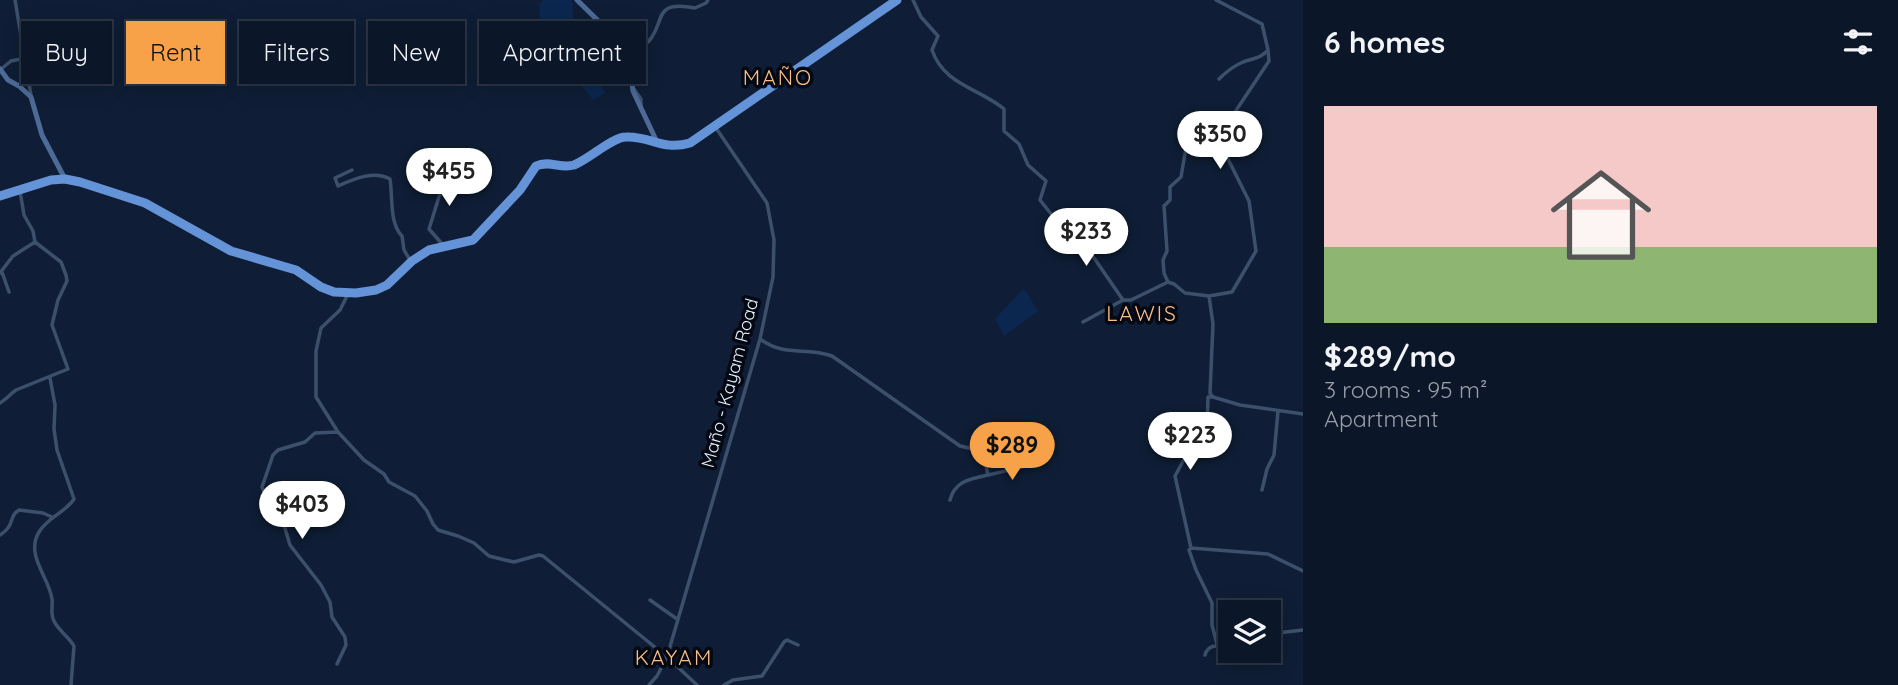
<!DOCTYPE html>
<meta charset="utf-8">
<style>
body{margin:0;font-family:Quicksand,sans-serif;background:#192334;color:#f1f3f6;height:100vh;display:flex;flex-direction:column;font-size:26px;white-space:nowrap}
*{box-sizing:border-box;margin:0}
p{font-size:23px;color:#9a9fa8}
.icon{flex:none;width:38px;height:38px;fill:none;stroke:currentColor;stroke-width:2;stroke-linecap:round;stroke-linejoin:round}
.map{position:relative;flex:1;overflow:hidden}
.sheet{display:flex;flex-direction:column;background:#0b1628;width:595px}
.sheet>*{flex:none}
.hud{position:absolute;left:21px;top:21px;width:665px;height:63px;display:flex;gap:14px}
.buttons{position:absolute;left:1218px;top:600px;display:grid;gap:14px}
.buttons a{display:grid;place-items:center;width:63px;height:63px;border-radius:0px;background:#0b1628;box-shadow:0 4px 18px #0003,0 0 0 2px #2b3545;font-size:35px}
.price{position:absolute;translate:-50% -60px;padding:0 16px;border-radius:24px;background:#fff;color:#222;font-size:23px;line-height:46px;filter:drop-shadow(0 2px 4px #0008)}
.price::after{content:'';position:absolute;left:50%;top:42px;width:21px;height:16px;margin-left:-10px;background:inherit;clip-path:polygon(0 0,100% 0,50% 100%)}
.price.on{background:#f7a248;color:#111}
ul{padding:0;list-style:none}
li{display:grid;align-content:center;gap:14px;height:371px;padding:0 21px}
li+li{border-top:2px solid #2b3545}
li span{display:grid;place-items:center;height:217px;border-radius:0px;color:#555}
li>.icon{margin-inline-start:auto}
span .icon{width:126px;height:126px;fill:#fffc;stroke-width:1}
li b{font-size:30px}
h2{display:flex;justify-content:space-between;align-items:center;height:84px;padding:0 21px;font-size:30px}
.pill{padding:0 24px;border-radius:0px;background:#0b1628;box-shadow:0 4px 18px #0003,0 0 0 2px #2b3545;font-size:24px;line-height:63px}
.pill.on{background:#f7a248;color:#111}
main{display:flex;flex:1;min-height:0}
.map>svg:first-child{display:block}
.green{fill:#0b274f}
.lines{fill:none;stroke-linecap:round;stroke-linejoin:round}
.street{stroke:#3d506b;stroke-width:3.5}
.secondary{stroke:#4d6b97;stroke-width:5}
.highway{stroke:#6593d8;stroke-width:9}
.labels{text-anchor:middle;stroke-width:7;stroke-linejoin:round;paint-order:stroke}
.street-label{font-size:18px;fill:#e8f1fe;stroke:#040812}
.quarter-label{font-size:21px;letter-spacing:2px;fill:#fabe86;stroke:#040812}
</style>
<main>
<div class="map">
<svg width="1303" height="685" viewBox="0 0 1303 685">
<rect width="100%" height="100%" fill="#0f1e36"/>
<!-- green -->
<path class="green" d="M543,0H572C575,11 568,21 581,28L605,93L593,100L578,82L564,75L541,47L539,6Z
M1024,288L1038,311L1004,336L995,319Z"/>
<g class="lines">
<!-- street -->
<path class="street" d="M15,0L31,95
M913,0L921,17L938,36L932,50C944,85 979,88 1004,109V131L1019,144L1028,165L1046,181L1040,200L1079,249L1092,255L1123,300H1131L1168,282L1174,284L1185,293L1209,296L1213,324L1210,393L1213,397L1240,405L1303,414
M1216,0L1262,24L1268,50C1260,59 1254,58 1243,62C1233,66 1226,72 1219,79
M628,51C636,49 643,47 649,41C666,21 652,0 695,8L706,3L708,0
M0,70L11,61L25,58
M634,89L641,99V107
M352,170L335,178L338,186C354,179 374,170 390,179C393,197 389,223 402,236L404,250L410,260
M443,245L429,229L447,171
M2,272L9,292
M0,273L13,256L35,242
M1168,282L1164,273L1163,260L1167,251L1164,206L1170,200V187L1181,177L1188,136L1210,137L1219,141
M348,294L340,310L321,328L316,351V397L338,432L364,460L384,474L389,482L415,496L427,511L433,524L438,530L458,536L474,543L489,556L505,560L514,562L539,555L543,556L667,657L697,685
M1209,296L1232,292L1256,251L1249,201L1219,141L1225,127L1269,61L1268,50
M1083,322L1123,300
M760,339C786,358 805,346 832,356L960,446C984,451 983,451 988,475C970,479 955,481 950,500
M50,378L55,405L54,429L57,450L74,499C66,512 48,517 39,532C25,555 49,577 52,599C53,606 50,614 54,621C58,630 69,637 74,646L71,685
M0,403C7,399 10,394 16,390L68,369L52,325L58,300L67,281L66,275L61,262L35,242L33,231L24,215L20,191
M988,475L1031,465
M1262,490L1267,469L1274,455L1278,411
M0,535C16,525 8,516 19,510L43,513L52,517
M1191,548L1175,476L1193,443L1207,430L1208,397H1213
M650,600L677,619
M1269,634L1303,630
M1217,644L1212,625V603L1196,570L1189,550L1191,548L1268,554L1303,571
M1205,655C1208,643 1220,646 1230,646
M337,664L346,645L345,637L332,617L330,602L321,585L290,545L284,525L272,514L262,487L273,455L278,450L305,442L315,433L338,432
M649,685L657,676L667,657L760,339L773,277L774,240L767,203L716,128
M724,685L733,680L762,676L784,642L787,640L798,645"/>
<!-- secondary -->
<path class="secondary" d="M577,0L627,49L633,91L657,142
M0,69L8,80L19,86L31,97L42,135L65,179"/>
<!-- highway -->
<path class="highway" d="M0,196L51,180L65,179L80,182L145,203L231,251L296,270L321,287L334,292L356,293L376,290L387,285L412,261L429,250L473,240L520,190L536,166C549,160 561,169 574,165C591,158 612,137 626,137C651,136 663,151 690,143L897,0"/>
</g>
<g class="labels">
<!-- street labels -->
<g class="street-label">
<text transform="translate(730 383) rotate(-75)" y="6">Maño - Kayam Road</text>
</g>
<!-- quarter labels -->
<g class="quarter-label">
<text x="778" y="85">MAÑO</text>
<text x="1142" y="321">LAWIS</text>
<text x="674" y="665">KAYAM</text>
</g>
</g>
</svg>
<div class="buttons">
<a><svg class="icon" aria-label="layers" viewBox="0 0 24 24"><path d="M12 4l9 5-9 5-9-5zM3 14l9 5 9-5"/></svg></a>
</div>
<b class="price" style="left:1220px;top:171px">$350</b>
<b class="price" style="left:449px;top:208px">$455</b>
<b class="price" style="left:1086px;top:268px">$233</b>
<b class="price" style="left:1190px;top:472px">$223</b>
<b class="price on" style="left:1012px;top:482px">$289</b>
<b class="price" style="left:302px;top:541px">$403</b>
<div class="hud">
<a class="pill">Buy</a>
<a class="pill on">Rent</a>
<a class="pill">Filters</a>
<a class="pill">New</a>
<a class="pill">Apartment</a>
</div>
</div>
<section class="sheet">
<h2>6 homes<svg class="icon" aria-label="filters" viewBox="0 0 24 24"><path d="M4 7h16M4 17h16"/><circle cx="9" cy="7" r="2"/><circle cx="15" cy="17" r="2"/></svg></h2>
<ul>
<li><span style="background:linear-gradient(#f6c9c9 65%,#8fb573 0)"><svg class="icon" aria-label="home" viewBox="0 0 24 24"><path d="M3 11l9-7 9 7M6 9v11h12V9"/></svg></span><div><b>$289/mo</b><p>3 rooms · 95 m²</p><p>Apartment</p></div></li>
</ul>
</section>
</main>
